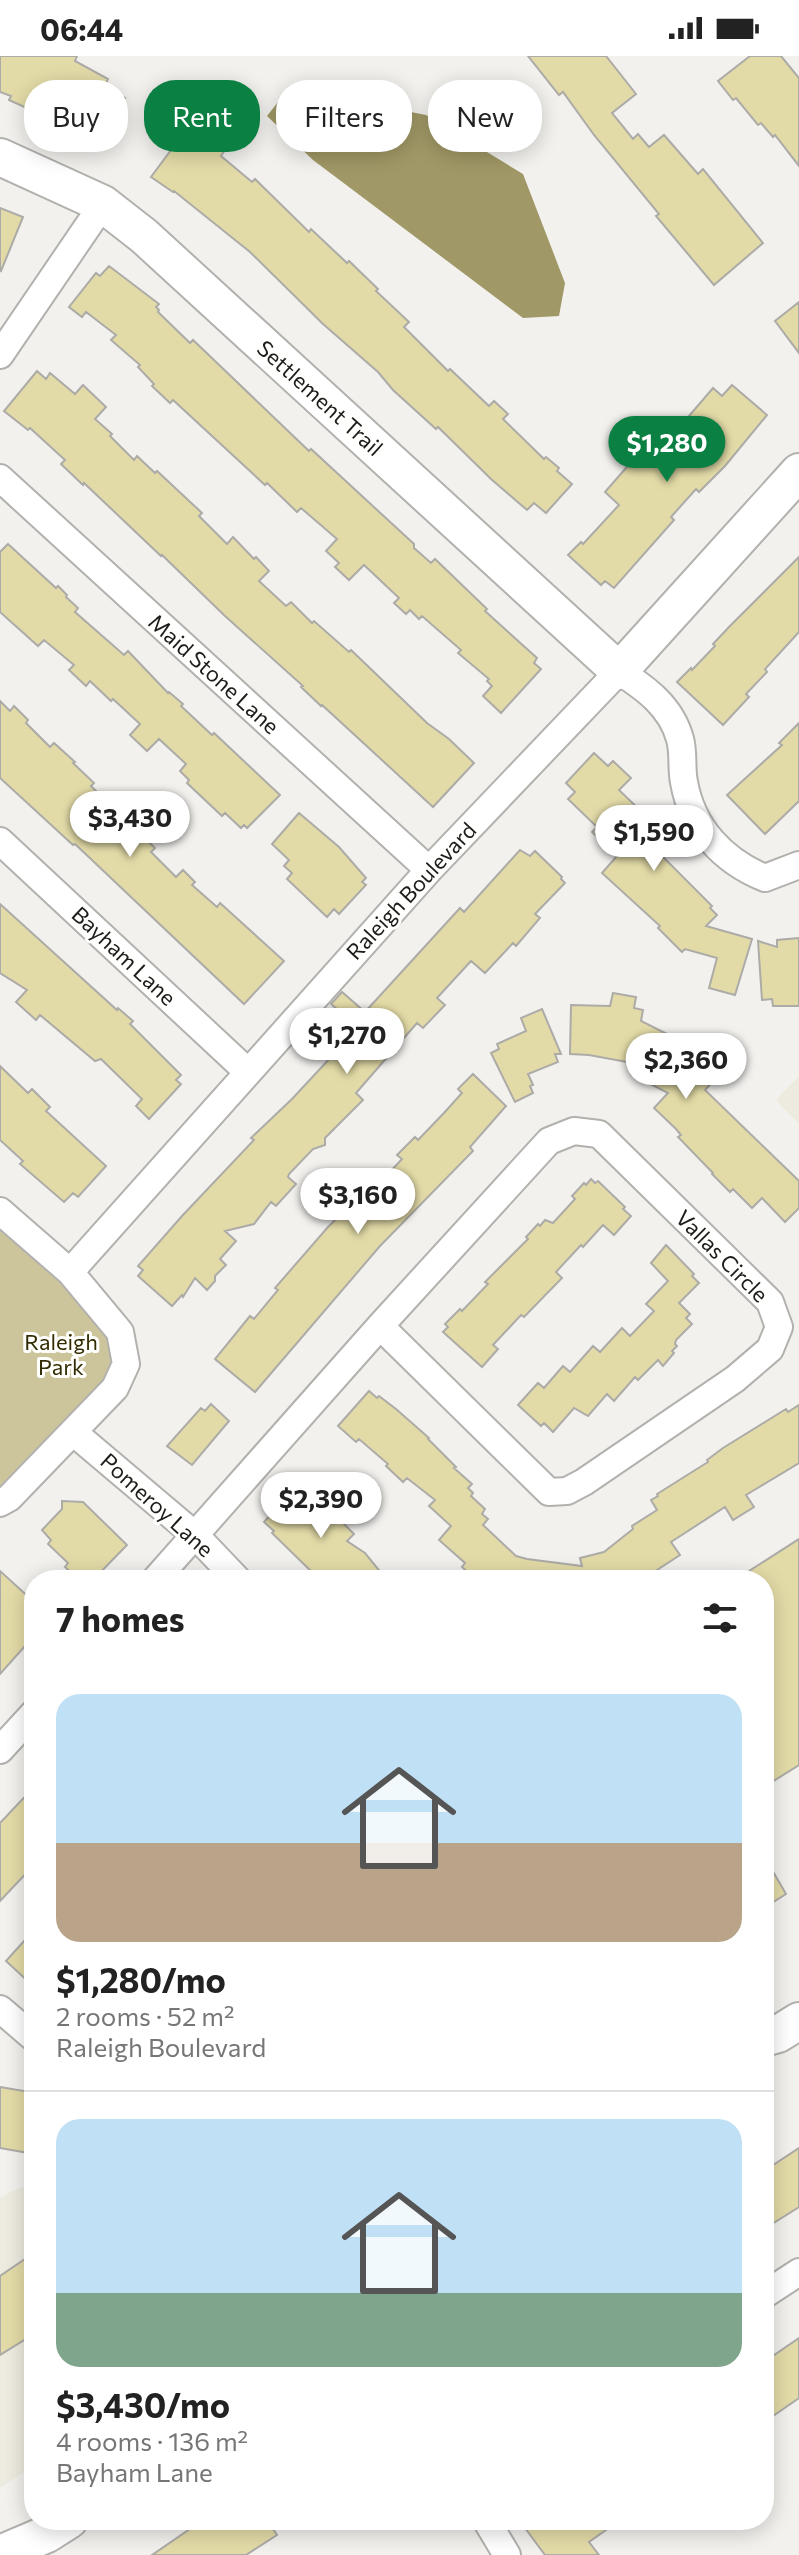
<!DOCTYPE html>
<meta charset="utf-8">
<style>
body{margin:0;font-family:Commissioner,sans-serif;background:#f6f6f6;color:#222;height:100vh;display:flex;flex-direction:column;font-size:30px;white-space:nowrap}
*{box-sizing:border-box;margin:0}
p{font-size:26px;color:#767676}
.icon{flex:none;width:44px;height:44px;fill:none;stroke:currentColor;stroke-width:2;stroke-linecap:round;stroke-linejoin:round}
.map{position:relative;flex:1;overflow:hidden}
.side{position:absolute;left:24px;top:1514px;width:750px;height:960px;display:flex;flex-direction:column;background:#fff;border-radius:32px;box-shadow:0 4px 20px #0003}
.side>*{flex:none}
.top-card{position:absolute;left:24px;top:24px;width:752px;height:72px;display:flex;gap:16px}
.price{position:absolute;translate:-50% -68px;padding:0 18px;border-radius:28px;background:#fff;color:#222;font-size:26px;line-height:52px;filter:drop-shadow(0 2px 4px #0008)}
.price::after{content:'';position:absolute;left:50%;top:48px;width:24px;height:18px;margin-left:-12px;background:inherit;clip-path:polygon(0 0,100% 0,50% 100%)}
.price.current{background:#0b8043;color:#fff}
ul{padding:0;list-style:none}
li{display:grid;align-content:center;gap:16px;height:424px;padding:0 32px}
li+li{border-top:2px solid #e0e0e0}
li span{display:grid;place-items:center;height:248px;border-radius:24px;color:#555}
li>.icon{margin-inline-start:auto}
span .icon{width:144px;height:144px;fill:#fffc;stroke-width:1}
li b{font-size:34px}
h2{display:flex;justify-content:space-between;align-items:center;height:96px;padding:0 32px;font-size:34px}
.tag{padding:0 28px;border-radius:32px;background:#fff;box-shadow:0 4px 20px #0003;font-size:28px;line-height:72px}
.tag.current{background:#0b8043;color:#fff}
.status{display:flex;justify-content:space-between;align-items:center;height:56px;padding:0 40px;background:#fff;direction:ltr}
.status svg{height:22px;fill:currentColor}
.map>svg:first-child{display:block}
.built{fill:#edebdf}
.green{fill:#ccc59c}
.water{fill:#a09866}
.building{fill:#e3dba7;stroke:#acaba7;stroke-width:2}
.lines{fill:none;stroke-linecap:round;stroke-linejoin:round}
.street-casing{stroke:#b2b1ae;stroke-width:30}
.secondary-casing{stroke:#b2b1ae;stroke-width:40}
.street{stroke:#fff;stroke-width:26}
.secondary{stroke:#fff;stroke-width:36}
.labels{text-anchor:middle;stroke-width:6;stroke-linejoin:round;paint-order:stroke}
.street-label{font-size:22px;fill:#1c1c1a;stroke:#fffffd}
.park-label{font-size:22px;fill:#332c02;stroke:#fffffd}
</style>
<div class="status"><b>06:44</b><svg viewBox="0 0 49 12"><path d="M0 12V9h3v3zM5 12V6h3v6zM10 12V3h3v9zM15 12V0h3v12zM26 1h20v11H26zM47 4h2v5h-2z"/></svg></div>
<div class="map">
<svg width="799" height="2499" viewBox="0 0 799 2499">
<rect width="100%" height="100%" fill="#f2f1ee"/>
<!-- built -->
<path class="built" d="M799,1020V1068L776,1044Z
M34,2128V2409L0,2432V2142L12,2135Z"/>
<!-- green -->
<path class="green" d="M0,1155L70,1216L126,1308L0,1447Z"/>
<!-- water -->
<path class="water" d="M289,32L426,59L523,118L565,227L559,260L523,262L313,104L267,60Z"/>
<!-- building -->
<path class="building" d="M0,0H77L75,5L108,23L104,32L125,42L105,81L96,77L94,80L35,51L33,55L9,44L11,40L0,36Z
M528,0H606L636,38L612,57L633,83L638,78L649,91L664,79L698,118L703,113L763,187L714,229L656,160L659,158L594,79L563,36L559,39Z
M750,0H781L799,22V110L775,79L773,81L761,67L758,69L736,42L733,44L718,25Z
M194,63L208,72L205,75L227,91L221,100L252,126L255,123L309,176L311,173L347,207L349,205L378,233L376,235L409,266L404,271L448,315L450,313L489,350L494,345L508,358L503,363L544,403L546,401L559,412L557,415L572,428L546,457L534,447L527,454L491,423L438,371L436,373L393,334L378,316L323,268L250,196L174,135L173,136L151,121Z
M0,152L23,161L1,215L0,214Z
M109,210L159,248L156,251L159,254L158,256L190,287L193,284L215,305L309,395L311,393L414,488V492L431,507L435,503L487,553L485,555L537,602L534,607L541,613L501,657L483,640L492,630L487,625L489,623L458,597L461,594L422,560L419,563L410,554L406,558L394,547L399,542L364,509L349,524L335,511L339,507L326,495L337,483L301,452L297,456L267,427L265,429L173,344L170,347L152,330L154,328L138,311L140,309L111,284L116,279L86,256L82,261L69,251L96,217L100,220Z
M799,246V297L775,265Z
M37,315L46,323L50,317L75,338L83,329L106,351L95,363L112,378L110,380L134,404L137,400L155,417L157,415L202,457L199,460L227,488L233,481L254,503L256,501L269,515L259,525L286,550L291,546L312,567L314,565L349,596L351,594L427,667L449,683L474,707L433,751L322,649L321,650L301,631L303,630L225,560L162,499L161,500L84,427L83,429L61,408L65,404L30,372L28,374L4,355Z
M732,329L767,359L725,410L699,436L696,433L671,461L674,464L614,532L605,525L601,529L568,499L581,486L583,488L619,449L605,436L633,404L640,410L651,398L654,401L713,332L722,340Z
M8,488L56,532L58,530L67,539L66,541L78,552L75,556L124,599L128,595L168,637L169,636L183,648L181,650L212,679L214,677L280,739L247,772L244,769L241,772L225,757L222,760L187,727L189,724L180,715L186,708L159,683L147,695L130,679L140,668L113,643L111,645L90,625L86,630L69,614L74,609L44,584L38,590L0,556V496Z
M799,501V576L765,613L767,616L746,638L749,641L723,669L677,626L691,612L692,614L715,590L713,588L729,571Z
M0,645L10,655L14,650L28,664L26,667L50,691L54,687L75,706L73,707L94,727L91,730L112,751L108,756L134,781L138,776L155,792L151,796L176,821L183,814L195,826L192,829L217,851L220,847L284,905L246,946L244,948L75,788L73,789L0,722Z
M799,667V745L765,778L727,739L782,689L779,687Z
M594,697L608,710L613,705L631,722L619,734L646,760L638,768L660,788L658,791L665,798L662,800L712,850L710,852L717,859L706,870L752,883L735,939L709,932L717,902L685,893L682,896L658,872L660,870L602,817L617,800L592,776L597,771L568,743L575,736L566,727Z
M299,757L339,791L366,822L362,826L366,829L339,858L334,853L327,861L287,823L292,817L284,810L289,804L272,788Z
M520,794L530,800L535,795L562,821L561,823L565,827L535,858L540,862L516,890L513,887L485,917L471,905L437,942L445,949L423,972L417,967L356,1037L363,1044L325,1082V1089L313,1093L289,1118L288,1121L296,1128L276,1150L271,1146L254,1168L225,1175L236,1185L220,1203L226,1209L215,1220V1225L207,1234L195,1222L183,1241L182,1239L172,1250L138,1220L143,1214L138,1210L182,1160L254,1084L251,1082L292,1043L332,1000L331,999L356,970L331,948L342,936L365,956L460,852L464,856Z
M0,848L117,954L118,952L133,965L130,968L181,1019L176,1024L181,1028L149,1063L136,1050L142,1043L101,1003L95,1005L40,959L36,964L16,946L27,934L0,917Z
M799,882V950H773L772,943L762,944L758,885L777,891V884Z
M613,937L636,941L634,952L643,954L641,965L679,984L678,986L716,1022L705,1034L799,1125V1152L785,1166L762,1142L752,1152L733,1133L730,1136L712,1118L713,1117L678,1081L681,1079L676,1073L654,1052L668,1037L633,1019L638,1008L589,999L570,998L571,949L610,950Z
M542,953L561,998H555L558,1006L528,1018L533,1029L530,1030L533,1037L515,1046L491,997L499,993L497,988L526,975L521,962Z
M0,1010L28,1037L32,1033L50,1051L46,1055L106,1110L78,1141L73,1137L64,1146L20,1108L23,1105L0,1084Z
M473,1018L506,1050L470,1091L473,1095L380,1190L255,1336L215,1303L250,1260L254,1263L278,1234L275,1232L328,1171L355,1144L354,1142L370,1125L376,1131L402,1103L397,1099L415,1081L418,1084L443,1058L462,1037L458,1033Z
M591,1123L595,1127L598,1125L625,1151L623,1153L631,1160L614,1179L603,1169L583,1191L581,1189L556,1216L562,1222L524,1261L521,1259L493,1289L498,1293L482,1311L443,1276L448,1271L445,1268L460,1253L462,1255L488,1228L485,1226L528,1183L526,1181L538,1168L540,1170L545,1164L553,1167L575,1143L572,1140L584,1127L586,1129Z
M666,1189L694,1218L692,1220L699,1227L679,1247L690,1258L686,1262L692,1268L676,1284L675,1288L677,1290L672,1295L674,1297L663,1310L658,1304L638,1324L635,1321L614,1345L607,1338L588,1360L574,1352L553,1376L544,1367L541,1370L518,1349L538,1327L544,1332L563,1310L570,1316L593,1290L600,1296L622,1272L630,1280L654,1255L646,1248L668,1225L651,1207Z
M369,1335L377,1342L379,1340L396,1353L429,1382L428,1383L456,1411L454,1412L472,1428L468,1432L473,1437L471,1440L485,1453L482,1458L488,1463L483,1469L516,1500L527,1503L582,1510L580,1502L604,1496L633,1473L632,1470L657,1454L651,1444L658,1440L657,1438L708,1406L707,1404L723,1392L786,1353L788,1356L799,1349V1407L746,1439L754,1451L733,1464L725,1451L671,1486L680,1499L654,1516L655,1518L646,1524H476L462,1511L465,1507L439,1484L451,1470L429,1450L435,1444L407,1422L403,1426L386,1410L388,1408L359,1383L356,1386L338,1370Z
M211,1348L229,1365L192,1409L167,1390L201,1352L205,1355Z
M307,1428L326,1445L324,1448L354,1478L347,1485L365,1497L387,1524H320L272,1477L274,1475L264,1466L276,1453L281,1457Z
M62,1445L83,1446L127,1489L93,1524H79L65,1511L68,1507L48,1488L51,1484L42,1474L62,1453Z
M799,1483V1709L764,1731V1524H735Z
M0,1515L34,1546V1580L0,1618Z
M34,1731V1809L0,1845V1767Z
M764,1800L786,1838L764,1852Z
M25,1884L34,1893V1931L6,1905Z
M0,2031L30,2036L26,2062L34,2061V2098L0,2092Z
M799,2092V2151L764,2173V2115Z
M34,2197V2278L0,2299V2220Z
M799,2282V2342L773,2360L771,2356L764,2360V2306Z
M203,2464H267L277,2479L246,2499H152Z
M536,2464H620L589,2486L599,2499H545L525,2472Z"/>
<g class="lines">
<!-- street casing -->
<g class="street-casing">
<path id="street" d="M0,299L103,148
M0,422L429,814
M0,785L248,1016
M0,1155L70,1216L120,1276L126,1308L115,1332L9,1442L0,1447
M70,1216L429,814L619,615C645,632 671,650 680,683C684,697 681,712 684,726C692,772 723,805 765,822L799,809
M73,1376L196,1480L238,1524
M155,1524L380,1270L549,1085L574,1075L599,1078L770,1246L779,1271L770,1293L735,1323L584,1426L567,1435L549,1436L380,1270
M0,1694L34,1657
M0,1953L34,1982
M764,2239L799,2216
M486,2464L507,2499"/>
</g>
<!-- secondary casing -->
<g class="secondary-casing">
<path id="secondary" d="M0,101L103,148L144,180L619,615L799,416
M764,1982L778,1978L799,1965
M0,2498L47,2478L69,2464"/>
</g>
<!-- street -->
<use href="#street" class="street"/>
<!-- secondary -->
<use href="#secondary" class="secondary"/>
</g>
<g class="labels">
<!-- street labels -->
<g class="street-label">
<text transform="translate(320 342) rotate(42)" y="8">Settlement Trail</text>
<text transform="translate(214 618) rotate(42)" y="8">Maid Stone Lane</text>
<text transform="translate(411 835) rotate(-47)" y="8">Raleigh Boulevard</text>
<text transform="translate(124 900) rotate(43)" y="8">Bayham Lane</text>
<text transform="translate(722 1200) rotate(45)" y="8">Vallas Circle</text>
<text transform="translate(157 1449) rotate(42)" y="8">Pomeroy Lane</text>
</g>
<!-- park labels -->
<g class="park-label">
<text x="61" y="1294">Raleigh<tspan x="61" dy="25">Park</tspan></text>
</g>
</g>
</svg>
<b class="price current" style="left:667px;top:428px">$1,280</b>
<b class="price" style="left:130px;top:803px">$3,430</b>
<b class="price" style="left:654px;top:817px">$1,590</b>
<b class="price" style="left:347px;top:1020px">$1,270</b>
<b class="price" style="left:686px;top:1045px">$2,360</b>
<b class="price" style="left:358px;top:1180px">$3,160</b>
<b class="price" style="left:321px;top:1484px">$2,390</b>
<div class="top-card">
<a class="tag">Buy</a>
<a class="tag current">Rent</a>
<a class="tag">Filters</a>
<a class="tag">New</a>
</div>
<section class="side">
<h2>7 homes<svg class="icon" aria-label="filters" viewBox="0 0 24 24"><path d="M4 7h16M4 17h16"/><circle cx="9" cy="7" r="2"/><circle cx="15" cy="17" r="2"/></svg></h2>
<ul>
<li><span style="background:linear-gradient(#bfe0f5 60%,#b9a48a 0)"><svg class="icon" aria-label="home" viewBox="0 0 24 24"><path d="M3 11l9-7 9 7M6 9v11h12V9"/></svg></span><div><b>$1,280/mo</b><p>2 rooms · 52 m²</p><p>Raleigh Boulevard</p></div></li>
<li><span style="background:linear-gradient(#bfe0f5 70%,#7fa58c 0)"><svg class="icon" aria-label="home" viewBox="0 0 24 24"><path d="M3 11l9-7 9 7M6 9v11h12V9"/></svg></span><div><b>$3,430/mo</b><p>4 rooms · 136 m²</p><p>Bayham Lane</p></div></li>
</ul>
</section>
</div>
